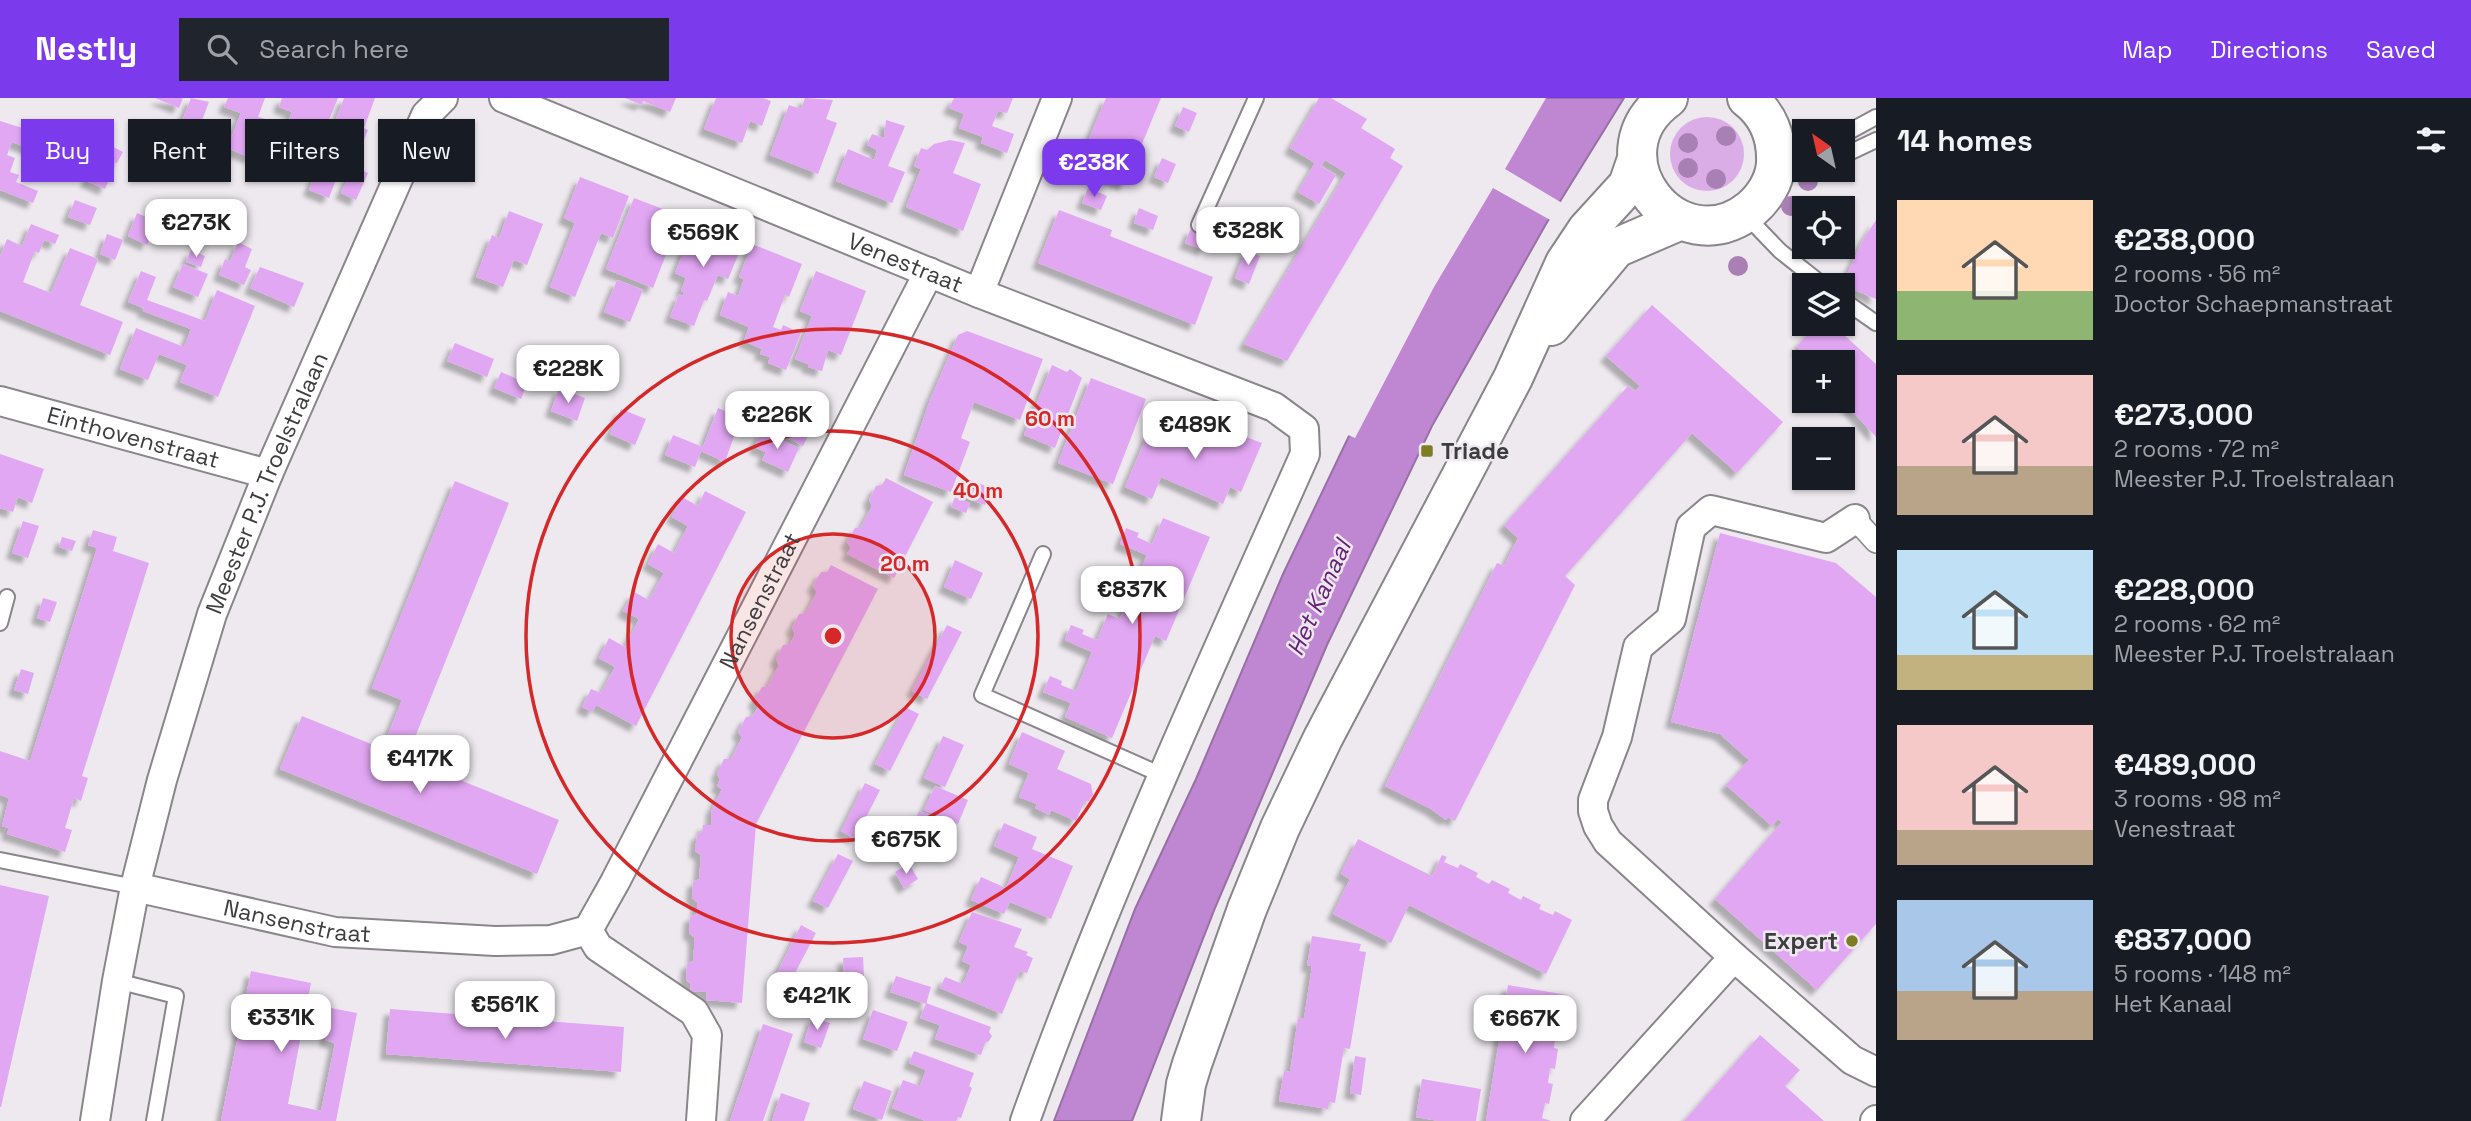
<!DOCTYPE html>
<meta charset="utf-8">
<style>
body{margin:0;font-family:"Space Grotesk",sans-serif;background:#20242c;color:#f1f3f6;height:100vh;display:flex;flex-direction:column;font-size:26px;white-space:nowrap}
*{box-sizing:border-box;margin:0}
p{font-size:23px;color:#9ea1a6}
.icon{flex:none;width:38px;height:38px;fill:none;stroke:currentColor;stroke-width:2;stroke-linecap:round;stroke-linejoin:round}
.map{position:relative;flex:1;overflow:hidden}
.drawer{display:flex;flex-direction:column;background:#171b24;width:595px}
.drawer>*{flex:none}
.top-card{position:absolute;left:21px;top:21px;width:665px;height:63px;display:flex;gap:14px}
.needle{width:46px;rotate:326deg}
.buttons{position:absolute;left:1792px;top:21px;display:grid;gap:14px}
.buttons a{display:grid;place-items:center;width:63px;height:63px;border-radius:0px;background:#171b24;box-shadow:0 2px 5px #0004;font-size:35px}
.price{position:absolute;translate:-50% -60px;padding:0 16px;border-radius:14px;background:#fff;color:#222;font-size:23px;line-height:46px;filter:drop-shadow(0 2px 4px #0008)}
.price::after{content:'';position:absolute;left:50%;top:42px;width:21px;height:16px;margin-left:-10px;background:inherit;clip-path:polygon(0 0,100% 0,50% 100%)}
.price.on{background:#7c3aed;color:#fff}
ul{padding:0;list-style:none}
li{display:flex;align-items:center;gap:21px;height:175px;padding:0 21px}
li span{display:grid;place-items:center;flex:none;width:196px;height:140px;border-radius:0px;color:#555}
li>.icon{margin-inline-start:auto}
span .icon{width:84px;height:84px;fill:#fffc;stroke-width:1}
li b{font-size:30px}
h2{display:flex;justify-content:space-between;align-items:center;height:84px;padding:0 21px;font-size:30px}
.pill{padding:0 24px;border-radius:0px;background:#171b24;box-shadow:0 2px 5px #0004;font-size:24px;line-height:63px}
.pill.on{background:#7c3aed;color:#fff}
header{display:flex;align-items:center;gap:42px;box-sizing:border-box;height:98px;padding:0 35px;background:#7c3aed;color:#fff}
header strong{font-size:33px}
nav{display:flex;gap:38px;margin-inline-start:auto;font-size:24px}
.search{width:490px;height:63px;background:#20242c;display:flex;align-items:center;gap:18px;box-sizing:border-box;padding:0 24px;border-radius:0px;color:#9ea1a6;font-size:26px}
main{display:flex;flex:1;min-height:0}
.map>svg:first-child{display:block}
.green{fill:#daade7}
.water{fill:#bf86d1;stroke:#9870a5;stroke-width:2}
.pier{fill:#ede9ef}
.building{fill:#e2a7f3;filter:url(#shadow)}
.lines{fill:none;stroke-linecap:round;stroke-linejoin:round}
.service-casing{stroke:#89858b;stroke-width:18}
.pedestrian-casing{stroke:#89858b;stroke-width:24}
.minor-casing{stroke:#89858b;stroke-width:32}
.secondary-casing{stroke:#89858b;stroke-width:42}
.service{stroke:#fff;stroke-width:14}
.pedestrian{stroke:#fff;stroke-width:21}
.minor{stroke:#fff;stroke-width:28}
.secondary{stroke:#fff;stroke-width:38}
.tree{fill:#a980b4}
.ring{fill:none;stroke:#d62828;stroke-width:3.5}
.poi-dot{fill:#7f7d24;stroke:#ede9ef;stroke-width:2.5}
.labels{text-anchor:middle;stroke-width:5;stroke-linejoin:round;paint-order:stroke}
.street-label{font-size:23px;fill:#3d3c3e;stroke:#ede9ef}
.poi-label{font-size:23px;font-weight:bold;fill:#3d3c3e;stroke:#ede9ef;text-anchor:start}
.water-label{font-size:24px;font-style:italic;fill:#662079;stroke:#ede9ef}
.centre{fill:#d62828;stroke:#ede9ef;stroke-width:3.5}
.ring-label{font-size:21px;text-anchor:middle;font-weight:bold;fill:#d62828;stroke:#ede9ef;stroke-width:5;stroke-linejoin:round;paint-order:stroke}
</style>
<header>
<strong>Nestly</strong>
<div class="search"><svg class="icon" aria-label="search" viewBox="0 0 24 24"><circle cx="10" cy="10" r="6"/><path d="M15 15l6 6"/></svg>Search here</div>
<nav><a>Map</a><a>Directions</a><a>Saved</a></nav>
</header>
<main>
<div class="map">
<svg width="1876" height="1023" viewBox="0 0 1876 1023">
<defs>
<filter id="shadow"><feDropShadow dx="-6" dy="6" stdDeviation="2" flood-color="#0004"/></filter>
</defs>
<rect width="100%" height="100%" fill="#ede9ef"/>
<!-- green -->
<path class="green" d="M1670 56a37 37 0 1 1 74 0a37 37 0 1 1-74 0Z"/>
<!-- water -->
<path class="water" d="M1541,0H1624L1546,126L1432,328L1327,547L1215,810L1132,1023H1054L1135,811L1196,681L1283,476L1348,340L1448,158Z"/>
<!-- pier -->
<path class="pier" d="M1537,0H1546L1505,71L1562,105L1552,123L1493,90L1434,189L1355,340L1346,336L1445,157Z"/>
<!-- building -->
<path class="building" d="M155,0H183L179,10Z
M191,0L209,4L199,30L182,23Z
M228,0H265L258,19L266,21L251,60L227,50L241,15L224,9Z
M282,0H338L327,27L317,24L299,73L269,61L277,40L281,42L292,14L279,9Z
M344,0H375L364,30L368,32L363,44L359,43L357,48L350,45L329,100L309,92Z
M625,0H676L670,14L643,3L642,7Z
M716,0H763L771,3L762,28L750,23L742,45L704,31Z
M805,0L833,2L826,21L837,25L818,76L770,57L789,7L801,11Z
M954,0H1013L1007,15L998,13L992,28L1014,36L1007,55L981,45L983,39L959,30L964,16L949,10Z
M1106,0H1161L1125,87L1078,67Z
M1319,0H1331L1367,21L1361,30L1395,51L1390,60L1403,68L1287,263L1244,246L1346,75L1325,62L1321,68L1336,77L1319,106L1298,94L1315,65L1290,50Z
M1183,9L1197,15L1189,34L1175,28Z
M55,22L66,27L60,43L48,38Z
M886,22L905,28L888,68L905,74L892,105L836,83L848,51L874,62L877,52L867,47L872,36L884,40Z
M0,23L45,37L38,54L12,44L7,57L15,60L10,74L19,77L16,84L38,93L33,105L0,92Z
M81,25L97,31L88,55L72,49Z
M215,37L228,42L216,72L211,71L217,56L209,53Z
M950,42L965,45L953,75L981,86L963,133L906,109L921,71L914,68L921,50L927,52L934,46Z
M104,44L123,54L117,65L98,56Z
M96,59L115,68L105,91L86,83Z
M1162,60L1176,66L1168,85L1154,79Z
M353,68L368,75L356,102L341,95Z
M580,79L629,98L613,140L601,135L575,199L550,189L575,125L564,120Z
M1088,90L1107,98L1101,112L1082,105Z
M634,100L681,118L653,190L606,171Z
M75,102L97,110L90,127L68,119Z
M1139,110L1158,118L1153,132L1134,125Z
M1059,112L1112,132L1110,138L1213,179L1195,227L1038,165Z
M509,113L543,126L527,167L514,162L503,189L476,179L492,137L499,140Z
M137,115L158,124L147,147L128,138Z
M1876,122V201L1842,187L1863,142Z
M695,124L744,143L729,179L728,181L718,177L707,203L704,202L694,228L670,219L679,196L683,198L684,194L681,193L686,180L675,175Z
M31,126L59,137L55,146L44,142L39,155L35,153L23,184L51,195L70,150L98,161L80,207L123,224L110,257L0,213V159L7,141L22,148Z
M1191,130L1210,138L1204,152L1185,145Z
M107,136L123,142L115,162L100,156Z
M238,144L252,151L245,169L251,172L244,187L219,177L225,161L230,164Z
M752,146L802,166L789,199L785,197L773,229L781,232L783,227L801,235L786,272L768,265L770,259L760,256L762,251L744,243L749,229L720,217L728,194L738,198L744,181L739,179Z
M191,152L205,158L201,169L186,164Z
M1246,152L1260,158L1249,186L1235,180Z
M183,166L208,176L198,199L173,189Z
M260,169L304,185L294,209L250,190Z
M141,173L156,179L147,202L205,223L217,192L255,208L218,299L180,284L187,267L159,256L148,282L120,271L136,230L184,249L191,231L143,213L144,210L128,204Z
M816,173L866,193L841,257L828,252L822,273L808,269V266L795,261L812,218L800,213Z
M617,182L643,192L630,224L604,214Z
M1652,207L1783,324L1737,375L1692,335L1565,478L1575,487L1455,723L1448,719L1446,722L1431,711L1385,688L1497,465L1504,468L1518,440L1504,427L1628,288L1635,293L1640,288L1606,258Z
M1817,226H1832L1876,266V339L1843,303V264H1810L1797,248Z
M967,233L1043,261L1020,322L974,304L961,340L970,344L951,394L904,377L930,302L958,237Z
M455,245L494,261L487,279L447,263Z
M1052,267L1067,274L1070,271L1082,280L1055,350L1024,337Z
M501,274L527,285L521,301L494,290Z
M1091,280L1146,301L1113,386L1058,365Z
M559,290L585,300L577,323L551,313Z
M796,299L821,311L803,348L778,335Z
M718,310L735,317V323L739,324L725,364L701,353L695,369L665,357L673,337L703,349Z
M621,311L646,321L635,347L610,336Z
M1184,316L1262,345L1241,394L1230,389L1223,406L1161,379L1152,401L1125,389L1148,335L1171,345Z
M762,333L799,350L788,374L762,362L766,354L754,349Z
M0,356L44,371L32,405L18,399L13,414L0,410Z
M886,380L933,404L894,480L847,456L851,450L847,444L855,430L861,429L872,408L869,402L876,388L882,387Z
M970,382L991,390L985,407L963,399Z
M455,383L509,405L409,654L385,644L402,602L372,590Z
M705,393L746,414L636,628L596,607L592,614L582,609L591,591L601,595L615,569L599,560L609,540L625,549L639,521L623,513L634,494L649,502L664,475L648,466L658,446L674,455L688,428L672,419L682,399L698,408Z
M955,399L970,405L966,415L951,409Z
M1163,420L1210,439L1166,543L1155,538L1112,640L1065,619L1071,605L1043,594L1050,578L1062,583L1061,587L1076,593L1092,554L1065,542L1071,527L1084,532L1082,536L1097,542L1108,516L1120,521L1125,508L1098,496L1105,481L1117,486L1116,490L1130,496L1147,457L1120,446L1126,430L1139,435L1137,439L1152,446Z
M23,423L39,428L28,460L12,455Z
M93,432L117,439L113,453L149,465L82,678L88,680L81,703L74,700L65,730L72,732L65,754L7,736L9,730L2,728L9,700L0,697V653L30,663L97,450L88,447Z
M1720,435L1836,465L1876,499V826L1817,892L1715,801L1782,724L1778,721L1772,728L1726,687L1749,662L1720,636L1671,624Z
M62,439L76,443L72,453L59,449Z
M955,462L983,475L971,501L944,489Z
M831,467L878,491L756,726L742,905L706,902L707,894L690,893L691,886L686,882L687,866L693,863L694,851V839L689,835L690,819L696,816L697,810V804L692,800L693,784L699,781L701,757L695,753L697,737L702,734L703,727H711L712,711L722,691L717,688L720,681L717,676L724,661H731L742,639L738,634L746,619H752L758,609L754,603L762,589L768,588L779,567L776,561L783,547L790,546L795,536L792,530L799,516L806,515L817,494L813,488L821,474H827Z
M43,500L57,504L50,524L37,520Z
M947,527L962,534L927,601L912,593Z
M21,571L34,575L28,596L14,592Z
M905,609L919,616L890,673L875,666Z
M302,618L559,722L537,776L280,671Z
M1022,634L1065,653L1057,671L1091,686L1093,697L1089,703L1084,704L1076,723L1051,712L1049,717L1035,710L1037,706L1019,699L1029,675L1009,666Z
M943,638L964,647L945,689L924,680Z
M865,685L880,692L855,741L841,733Z
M935,688L968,702L958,726L924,712Z
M919,713L939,720L930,745L910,738Z
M1004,725L1037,739L1032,751L1073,768L1051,821L1010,804L1004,816L971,802L981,779L1006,790L1019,759L994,748Z
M1358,741L1432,778L1442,757L1447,759L1444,764L1458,770L1460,766L1478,775L1476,779L1489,786L1492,782L1510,791L1508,795L1521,802L1523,798L1541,807L1539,811L1553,817L1555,813L1572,822L1546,876L1409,807L1391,845L1333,816L1350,781L1341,776Z
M838,756L853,763L828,810L813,803Z
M909,766L918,781L904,790L895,774Z
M0,787L49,798L1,1009H0Z
M972,814L1022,831L1014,849L1028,854L1026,857L1033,860L1027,875L1020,873L1002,916L940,890L945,879L963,886L971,867L962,863L968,848L959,844Z
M801,827L816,835L786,892L772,885Z
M1312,838L1361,846L1359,853L1366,854L1350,951L1344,950L1335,1005L1329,1004L1328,1011L1279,1003L1284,973L1290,974L1298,920L1304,921L1312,868H1307Z
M863,859L864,878L844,879L843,860Z
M251,873L311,885L288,1006L321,1013L335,945L325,942L331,910L357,915L336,1023H221Z
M896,878L931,889L926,906L890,894Z
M1508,887L1567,897L1566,901H1562L1560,915L1564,916L1560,936L1556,935L1554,950L1558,951L1555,971L1550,970L1548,985L1553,986L1549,1006L1545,1005L1542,1020L1551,1023H1486Z
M926,905L991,929L989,934L992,938L989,943L985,945L981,957L935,941L940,927L920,920Z
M390,911L624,929L621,974L386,956Z
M873,912L908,924L897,953L863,941Z
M812,919L830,925L821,950L804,944Z
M763,926L793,936L763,1023H730Z
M1760,937L1800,972L1785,988L1824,1023H1684Z
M914,953L974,975L969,988L972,990L961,1020L958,1019L956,1023H926L892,1010L903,982L920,988L926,972L909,965Z
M1355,958L1366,960L1361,997L1350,995Z
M1422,981L1481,991L1476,1023H1439L1416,1019Z
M864,983L892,993L882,1022L853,1011Z
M781,995L810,1005L804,1023H772Z"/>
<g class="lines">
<!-- service casing -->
<g class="service-casing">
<path id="service" d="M1843,37L1876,19
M1791,51L1804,50
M1843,52L1851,54L1876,42
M1754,126L1780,153L1823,187
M1199,127L1256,0
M1843,202L1876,225
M1043,456L982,597L1164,678
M0,525L7,499
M0,762L135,789
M117,883L176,898L154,1023"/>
</g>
<!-- pedestrian casing -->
<g class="pedestrian-casing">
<path id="pedestrian" d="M1855,421L1876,444"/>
</g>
<!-- minor casing -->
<g class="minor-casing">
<g id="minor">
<path id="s1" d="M504,0L979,195L1274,309L1304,331L1305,356C1207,576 1106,796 1025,1023"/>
<path d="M979,195L1057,0"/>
<path id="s2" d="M0,303L268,376"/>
<path id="s3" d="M135,789L335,834L495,843L551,842L588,832L615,784L929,174"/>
<path d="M588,832L598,849L694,914L707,937L701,1023"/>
<path d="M1734,859L1852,962L1876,974"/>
<path id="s4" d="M95,1023L117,883L135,789L162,682L212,516L268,376L419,33L426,17L443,0"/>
<path d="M1585,1023L1734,859L1608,744L1598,728L1593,713V702L1617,639L1638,549L1671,521L1691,429L1711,412L1826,440L1855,421"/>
<path d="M1875,1023L1876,1022"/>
</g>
</g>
<!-- secondary casing -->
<g class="secondary-casing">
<path id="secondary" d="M1668,0C1589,57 1678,170 1751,111C1764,100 1775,83 1776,65C1777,39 1768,16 1747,0
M1551,228L1616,150L1681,122
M1181,1023L1186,986L1192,966L1247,811L1280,730L1323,640L1513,280L1565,165L1587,132L1628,87L1637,61"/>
</g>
<!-- service -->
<use href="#service" class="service"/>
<!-- pedestrian -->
<use href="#pedestrian" class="pedestrian"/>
<!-- minor -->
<use href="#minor" class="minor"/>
<!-- secondary -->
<use href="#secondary" class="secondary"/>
</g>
<!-- trees -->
<g class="tree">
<circle cx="1726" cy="38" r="10"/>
<circle cx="1688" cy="45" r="10"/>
<circle cx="1688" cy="70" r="10"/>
<circle cx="1716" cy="81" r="10"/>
<circle cx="1808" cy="83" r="10"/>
<circle cx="1791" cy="108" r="10"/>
<circle cx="1738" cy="168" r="10"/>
</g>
<!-- distance rings -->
<circle cx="833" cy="538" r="102" fill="#d62828" fill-opacity=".12"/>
<g class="ring">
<circle cx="833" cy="538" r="102"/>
<circle cx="833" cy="538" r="205"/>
<circle cx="833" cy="538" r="307"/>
</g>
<!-- markers -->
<g class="poi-dot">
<rect x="1420" y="346" width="14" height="14" rx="3.5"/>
<circle cx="1852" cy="843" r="7"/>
</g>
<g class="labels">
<!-- street labels -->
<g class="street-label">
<text dy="8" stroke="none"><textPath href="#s1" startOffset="434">Venestraat</textPath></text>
<text dy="8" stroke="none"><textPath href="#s2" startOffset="138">Einthovenstraat</textPath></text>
<text dy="8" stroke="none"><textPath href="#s4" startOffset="663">Meester P.J. Troelstralaan</textPath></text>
<text dy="8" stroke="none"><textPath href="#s3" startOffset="831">Nansenstraat</textPath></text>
<text dy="8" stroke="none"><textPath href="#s3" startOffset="166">Nansenstraat</textPath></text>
</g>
<!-- poi labels -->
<g class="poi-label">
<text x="1441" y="361">Triade</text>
<text x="1838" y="851" text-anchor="end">Expert</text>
</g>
<!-- water labels -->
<g class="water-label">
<text transform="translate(1319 500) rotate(-66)" y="8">Het Kanaal</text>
</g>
</g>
<circle cx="833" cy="538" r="10" class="centre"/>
<g class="ring-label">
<text x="1050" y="328">60 m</text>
<text x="978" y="400">40 m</text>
<text x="905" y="473">20 m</text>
</g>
</svg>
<div class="buttons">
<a><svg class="needle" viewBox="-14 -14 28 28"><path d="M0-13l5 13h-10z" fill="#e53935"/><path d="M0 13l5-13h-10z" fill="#9ea1a6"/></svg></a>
<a><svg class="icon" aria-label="locate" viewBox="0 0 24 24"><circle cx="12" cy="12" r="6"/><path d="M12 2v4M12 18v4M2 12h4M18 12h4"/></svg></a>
<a><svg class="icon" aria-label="layers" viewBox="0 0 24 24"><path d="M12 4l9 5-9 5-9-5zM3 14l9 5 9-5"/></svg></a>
<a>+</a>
<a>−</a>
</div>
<b class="price on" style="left:1094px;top:101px">€238K</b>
<b class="price" style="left:196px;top:161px">€273K</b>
<b class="price" style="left:1248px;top:169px">€328K</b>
<b class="price" style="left:703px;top:171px">€569K</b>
<b class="price" style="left:568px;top:307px">€228K</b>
<b class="price" style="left:777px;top:353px">€226K</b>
<b class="price" style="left:1195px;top:363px">€489K</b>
<b class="price" style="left:1132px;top:528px">€837K</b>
<b class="price" style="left:420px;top:697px">€417K</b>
<b class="price" style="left:906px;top:778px">€675K</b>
<b class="price" style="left:817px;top:934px">€421K</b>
<b class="price" style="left:505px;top:943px">€561K</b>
<b class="price" style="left:281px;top:956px">€331K</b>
<b class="price" style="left:1525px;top:957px">€667K</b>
<div class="top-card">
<a class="pill on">Buy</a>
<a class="pill">Rent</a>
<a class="pill">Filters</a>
<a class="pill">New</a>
</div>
</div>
<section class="drawer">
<h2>14 homes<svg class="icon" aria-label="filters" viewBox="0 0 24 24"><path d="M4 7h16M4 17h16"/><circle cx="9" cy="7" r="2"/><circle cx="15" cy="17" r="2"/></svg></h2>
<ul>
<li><span style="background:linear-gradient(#ffd9b3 65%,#8fb573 0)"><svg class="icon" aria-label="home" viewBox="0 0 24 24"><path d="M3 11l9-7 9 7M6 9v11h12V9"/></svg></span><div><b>€238,000</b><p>2 rooms · 56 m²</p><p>Doctor Schaepmanstraat</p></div></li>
<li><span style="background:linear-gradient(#f6c9c9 65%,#b9a48a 0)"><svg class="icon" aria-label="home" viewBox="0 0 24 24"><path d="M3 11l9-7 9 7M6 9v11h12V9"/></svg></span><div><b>€273,000</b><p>2 rooms · 72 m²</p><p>Meester P.J. Troelstralaan</p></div></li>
<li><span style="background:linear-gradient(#bfe0f5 75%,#c2b280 0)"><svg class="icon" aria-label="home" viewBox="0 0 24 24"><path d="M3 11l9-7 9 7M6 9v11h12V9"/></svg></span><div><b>€228,000</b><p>2 rooms · 62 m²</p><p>Meester P.J. Troelstralaan</p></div></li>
<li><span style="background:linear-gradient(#f6c9c9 75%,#b9a48a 0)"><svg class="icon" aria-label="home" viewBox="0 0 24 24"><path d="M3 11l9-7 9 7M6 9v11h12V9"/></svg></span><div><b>€489,000</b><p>3 rooms · 98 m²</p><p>Venestraat</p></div></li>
<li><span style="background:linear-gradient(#a9c7e8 65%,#b9a48a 0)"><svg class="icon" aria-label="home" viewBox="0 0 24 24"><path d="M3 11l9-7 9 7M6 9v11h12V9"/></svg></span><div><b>€837,000</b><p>5 rooms · 148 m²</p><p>Het Kanaal</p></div></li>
</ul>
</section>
</main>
